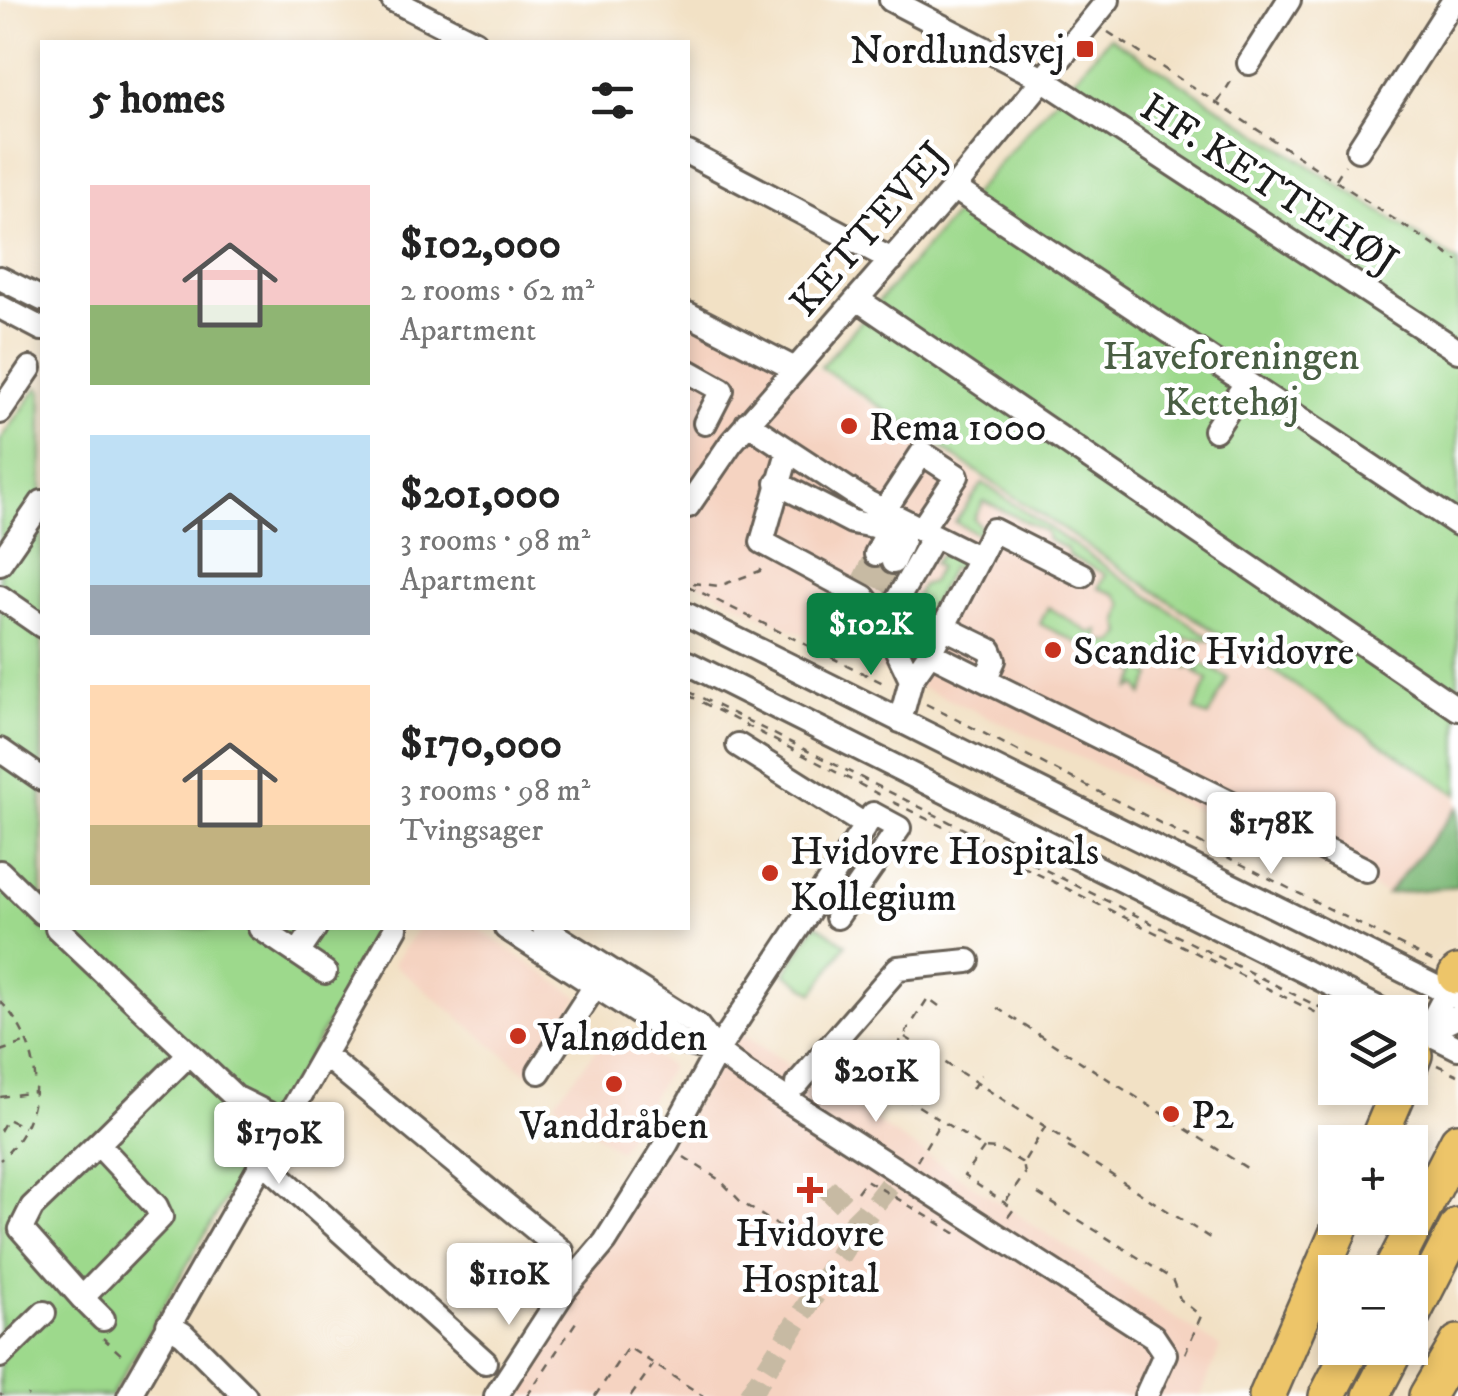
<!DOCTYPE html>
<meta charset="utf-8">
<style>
body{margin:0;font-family:"IM FELL DW Pica",serif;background:#f6f6f6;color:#222;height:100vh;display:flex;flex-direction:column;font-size:38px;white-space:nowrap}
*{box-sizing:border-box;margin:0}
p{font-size:32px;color:#767676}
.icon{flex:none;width:55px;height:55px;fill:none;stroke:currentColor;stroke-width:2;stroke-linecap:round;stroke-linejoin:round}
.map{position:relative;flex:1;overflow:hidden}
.drawer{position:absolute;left:40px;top:40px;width:650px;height:890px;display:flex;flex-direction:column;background:#fff;border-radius:0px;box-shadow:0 5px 15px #0003}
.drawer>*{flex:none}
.tools{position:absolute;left:1318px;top:995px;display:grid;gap:20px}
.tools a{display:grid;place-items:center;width:110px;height:110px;border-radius:0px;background:#fff;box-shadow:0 5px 15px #0003;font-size:50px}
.price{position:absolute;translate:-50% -85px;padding:0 22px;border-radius:10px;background:#fff;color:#222;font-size:32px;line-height:65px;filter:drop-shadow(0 2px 5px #0008)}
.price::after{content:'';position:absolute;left:50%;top:60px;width:30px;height:22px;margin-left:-15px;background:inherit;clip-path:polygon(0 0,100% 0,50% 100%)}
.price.active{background:#0b8043;color:#fff}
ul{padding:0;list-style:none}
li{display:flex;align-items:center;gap:30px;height:250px;padding:0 50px}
li span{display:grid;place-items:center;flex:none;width:280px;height:200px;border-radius:0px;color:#555}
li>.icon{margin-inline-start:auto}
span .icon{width:120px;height:120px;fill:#fffc;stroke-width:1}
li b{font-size:42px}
h2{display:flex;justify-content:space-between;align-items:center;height:120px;padding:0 50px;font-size:42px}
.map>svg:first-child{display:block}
.built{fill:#f5d3c1}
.green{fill:#9dd98c;stroke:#5c7a54;stroke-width:2.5}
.forest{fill:#7eb978;stroke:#4d6a4a;stroke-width:2.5}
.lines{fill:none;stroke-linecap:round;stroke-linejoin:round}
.minor-tunnel{stroke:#c7baa3;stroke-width:22;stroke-dasharray:22 11;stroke-linecap:butt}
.minor-casing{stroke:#676157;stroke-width:28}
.highway-casing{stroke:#676157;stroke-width:40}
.path{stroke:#676157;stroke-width:2.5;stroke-dasharray:8 8;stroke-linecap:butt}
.minor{stroke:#fff;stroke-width:22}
.highway{stroke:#edc569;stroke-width:35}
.poi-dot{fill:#c8321e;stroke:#fff;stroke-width:4}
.labels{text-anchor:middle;stroke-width:9;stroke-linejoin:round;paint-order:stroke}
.poi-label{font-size:40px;fill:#1c1c1c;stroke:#fff;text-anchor:start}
.street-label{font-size:40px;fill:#1c1c1c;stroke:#fff}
.park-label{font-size:40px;fill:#495e43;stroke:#fff}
</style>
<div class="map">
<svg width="1458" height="1396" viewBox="0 0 1458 1396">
<rect width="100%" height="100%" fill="#fff"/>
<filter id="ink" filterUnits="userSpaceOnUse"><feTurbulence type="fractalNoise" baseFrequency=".01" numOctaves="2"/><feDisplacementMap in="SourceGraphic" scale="20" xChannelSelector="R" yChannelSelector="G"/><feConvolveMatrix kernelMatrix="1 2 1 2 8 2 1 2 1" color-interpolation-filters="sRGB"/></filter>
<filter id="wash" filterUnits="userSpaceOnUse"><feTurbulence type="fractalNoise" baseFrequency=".0048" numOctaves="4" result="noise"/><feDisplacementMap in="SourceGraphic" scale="40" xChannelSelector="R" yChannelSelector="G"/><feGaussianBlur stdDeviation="2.25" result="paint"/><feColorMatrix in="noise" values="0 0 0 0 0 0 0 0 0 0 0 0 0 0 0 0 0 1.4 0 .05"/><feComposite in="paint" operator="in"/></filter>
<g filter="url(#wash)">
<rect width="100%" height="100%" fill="#f2e1c5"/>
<!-- built -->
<path class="built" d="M688,307L819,370L1458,798V807L1387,894L772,621L688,578Z
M418,928H477L579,997L528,1074L393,964Z
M615,1028L671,1067L619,1151L554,1102Z
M740,1033L1220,1347L1201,1396H507Z"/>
<!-- green -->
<path class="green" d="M1110,37L1458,262V795L821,367Z
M38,387L42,391V928H383L111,1396H0V441Z
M983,483L1215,641L1181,637L1191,657L1228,678L1208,717L1195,710L1208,680L1198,674L1199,670L1196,673L1191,666L1188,669L1175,663V658H1153L1146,672L1152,676L1143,695L1138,685L1131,689L1139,673L1040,624L1048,607L1090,633L1099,630L1098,641L1114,643L1122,633L1119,622L1123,604L1116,594L1098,588L1105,574L1069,556L1066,548L1048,540L1046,532L984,501L974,519L980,526L979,535L955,522Z
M944,552L961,560L962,571L951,567L921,628L931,634L915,653L903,644L906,616L922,585L931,582L939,567L933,563Z
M816,924L846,944L814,993L785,973Z"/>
<!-- forest -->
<path class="forest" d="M1458,807V886L1387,894Z"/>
</g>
<g filter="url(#ink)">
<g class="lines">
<!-- minor-tunnel -->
<path class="minor-tunnel" d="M863,581L876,554
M879,589L893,562
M827,1188L861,1222
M749,1396L861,1222L904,1166"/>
<!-- minor casing -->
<g class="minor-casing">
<path id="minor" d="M393,0L475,42
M891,0L1041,78L1458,351
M1249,63L1289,0
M1358,150L1454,0
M688,153L892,260
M954,188L1458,524
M0,278L42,299
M857,299L1458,709
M0,307L42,329
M688,314L795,369
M688,371L722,390L705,423
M0,412L30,368
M747,423L867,502L979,558L930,653
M1215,430L1246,383
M788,452L762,542L864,597L884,623L911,680
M777,483L852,522L879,527L903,540L893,562
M688,506L731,443L954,188L1108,0
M884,511L922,453L957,476L921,530
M876,554L888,531
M979,558L993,530L1082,575
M0,563L42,502
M0,597L42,626
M688,615L1458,998
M884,623L933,537
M943,627L990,650L994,660L985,680
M688,663L1386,1012
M900,721L911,680L930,653L1366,870
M738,745L865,825
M0,750L42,779
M0,872L42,913
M57,928L235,1097L267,1113
M260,928L325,972
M506,928L684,1043L717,1051
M544,928L697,1025L717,1051L746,1073L1153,1336L1165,1354L1146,1396
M298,953L315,928
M1410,1024L1458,1048
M1426,1032L1458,1017
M324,1055L562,1251
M1414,1055L1452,983
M539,1072L602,975
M797,1084L898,968L968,961
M98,1144L32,1207L21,1229L82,1298L161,1217L156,1206L98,1144L189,1054
M263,1161L485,1362
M82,1298L103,1319
M168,1325L183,1334L245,1396
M0,1356L44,1313
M129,1396L396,928
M496,1396L566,1288L605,1242L666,1145L717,1051L873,814L899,828L837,917"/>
</g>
<!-- highway casing -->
<g class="highway-casing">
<path id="highway" d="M1456,976L1458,973
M1410,1065L1414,1055
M1377,1142L1400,1088
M1391,1272L1458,1141
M1410,1319L1458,1226
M1267,1396L1344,1218
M1327,1396L1352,1348
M1371,1396L1396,1348
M1427,1396L1458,1343"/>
</g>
<!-- path -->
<path class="path" d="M1108,32L1458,261
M1218,102L1235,75
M1336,179L1345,165
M693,583L719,586L760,571L764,563
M688,586L887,685
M688,691L1335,1015
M688,695L882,796
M926,704L1436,963
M893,802L1335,1022
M0,1001C44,1046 50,1116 0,1160
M939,1006L928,998L876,1079L984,1148L999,1149L1023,1163
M997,1008L1253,1172
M905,1037L1071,1143
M0,1051L27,1042
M1437,1065L1458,1075
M972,1089L981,1075
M0,1097L35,1092
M0,1131L7,1119L24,1127
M1068,1147L1210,1238
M984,1148L964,1176L1014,1209L1008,1217
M684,1157L721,1181L741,1202L814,1249
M917,1161L941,1121
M857,1192L866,1180L962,1237
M1038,1194L1172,1279L1180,1299L1201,1316L1184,1356
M1006,1201L1025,1174L1023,1163L1045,1127
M103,1338L126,1359
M0,1394L2,1396
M27,1396L28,1395
M527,1396L580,1316
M595,1396L628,1347L703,1396
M631,1396L653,1365"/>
<!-- minor -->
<use href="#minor" class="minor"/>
<!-- highway -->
<use href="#highway" class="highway"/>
</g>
</g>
<!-- markers -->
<g class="poi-dot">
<rect x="1075" y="39" width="20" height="20" rx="5"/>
<circle cx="849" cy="426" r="10"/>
<circle cx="1053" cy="650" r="10"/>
<circle cx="770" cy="873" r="10"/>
<circle cx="518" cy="1036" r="10"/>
<circle cx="614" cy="1084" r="10"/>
<circle cx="1171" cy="1114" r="10"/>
<path d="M805 1175h10v10h10v10h-10v10h-10v-10h-10v-10h10z"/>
</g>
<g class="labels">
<!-- poi labels -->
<g class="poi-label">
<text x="1065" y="63" text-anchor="end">Nordlundsvej</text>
<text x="869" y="440">Rema 1000</text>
<text x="1073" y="664">Scandic Hvidovre</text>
<text x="790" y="864">Hvidovre Hospitals<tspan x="790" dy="46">Kollegium</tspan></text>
<text x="538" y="1050">Valnødden</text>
<text x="1191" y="1128">P2</text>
<text x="614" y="1138" text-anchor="middle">Vanddråben</text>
<text x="810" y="1246" text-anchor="middle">Hvidovre<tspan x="810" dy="46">Hospital</tspan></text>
</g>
<!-- street labels -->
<g class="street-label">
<text transform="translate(1270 183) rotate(33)" y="14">HF. KETTEHØJ</text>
<text transform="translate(868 228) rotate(-49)" y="14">KETTEVEJ</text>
</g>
<!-- park labels -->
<g class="park-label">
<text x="1231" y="369">Haveforeningen<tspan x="1231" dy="46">Kettehøj</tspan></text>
</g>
</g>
</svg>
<div class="tools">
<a><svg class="icon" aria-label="layers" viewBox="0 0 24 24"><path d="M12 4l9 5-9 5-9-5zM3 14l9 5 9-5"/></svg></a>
<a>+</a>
<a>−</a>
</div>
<b class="price active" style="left:871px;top:678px">$102K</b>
<b class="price" style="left:1271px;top:877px">$178K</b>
<b class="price" style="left:876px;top:1125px">$201K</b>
<b class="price" style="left:279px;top:1187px">$170K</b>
<b class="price" style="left:509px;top:1328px">$110K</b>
<section class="drawer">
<h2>5 homes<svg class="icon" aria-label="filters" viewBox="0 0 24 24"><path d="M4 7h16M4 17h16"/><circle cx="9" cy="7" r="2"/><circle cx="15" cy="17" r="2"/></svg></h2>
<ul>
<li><span style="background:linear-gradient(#f6c9c9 60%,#8fb573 0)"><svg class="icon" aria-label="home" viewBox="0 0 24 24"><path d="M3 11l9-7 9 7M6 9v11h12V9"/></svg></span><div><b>$102,000</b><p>2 rooms · 62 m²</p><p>Apartment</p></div></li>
<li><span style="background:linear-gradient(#bfe0f5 75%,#9aa5b1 0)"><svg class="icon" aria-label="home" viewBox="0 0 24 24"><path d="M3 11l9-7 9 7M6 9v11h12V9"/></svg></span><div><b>$201,000</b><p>3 rooms · 98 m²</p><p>Apartment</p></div></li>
<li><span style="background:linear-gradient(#ffd9b3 70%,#c2b280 0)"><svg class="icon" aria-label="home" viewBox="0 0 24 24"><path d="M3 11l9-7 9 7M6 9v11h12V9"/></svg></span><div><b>$170,000</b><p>3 rooms · 98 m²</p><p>Tvingsager</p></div></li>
</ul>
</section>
</div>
